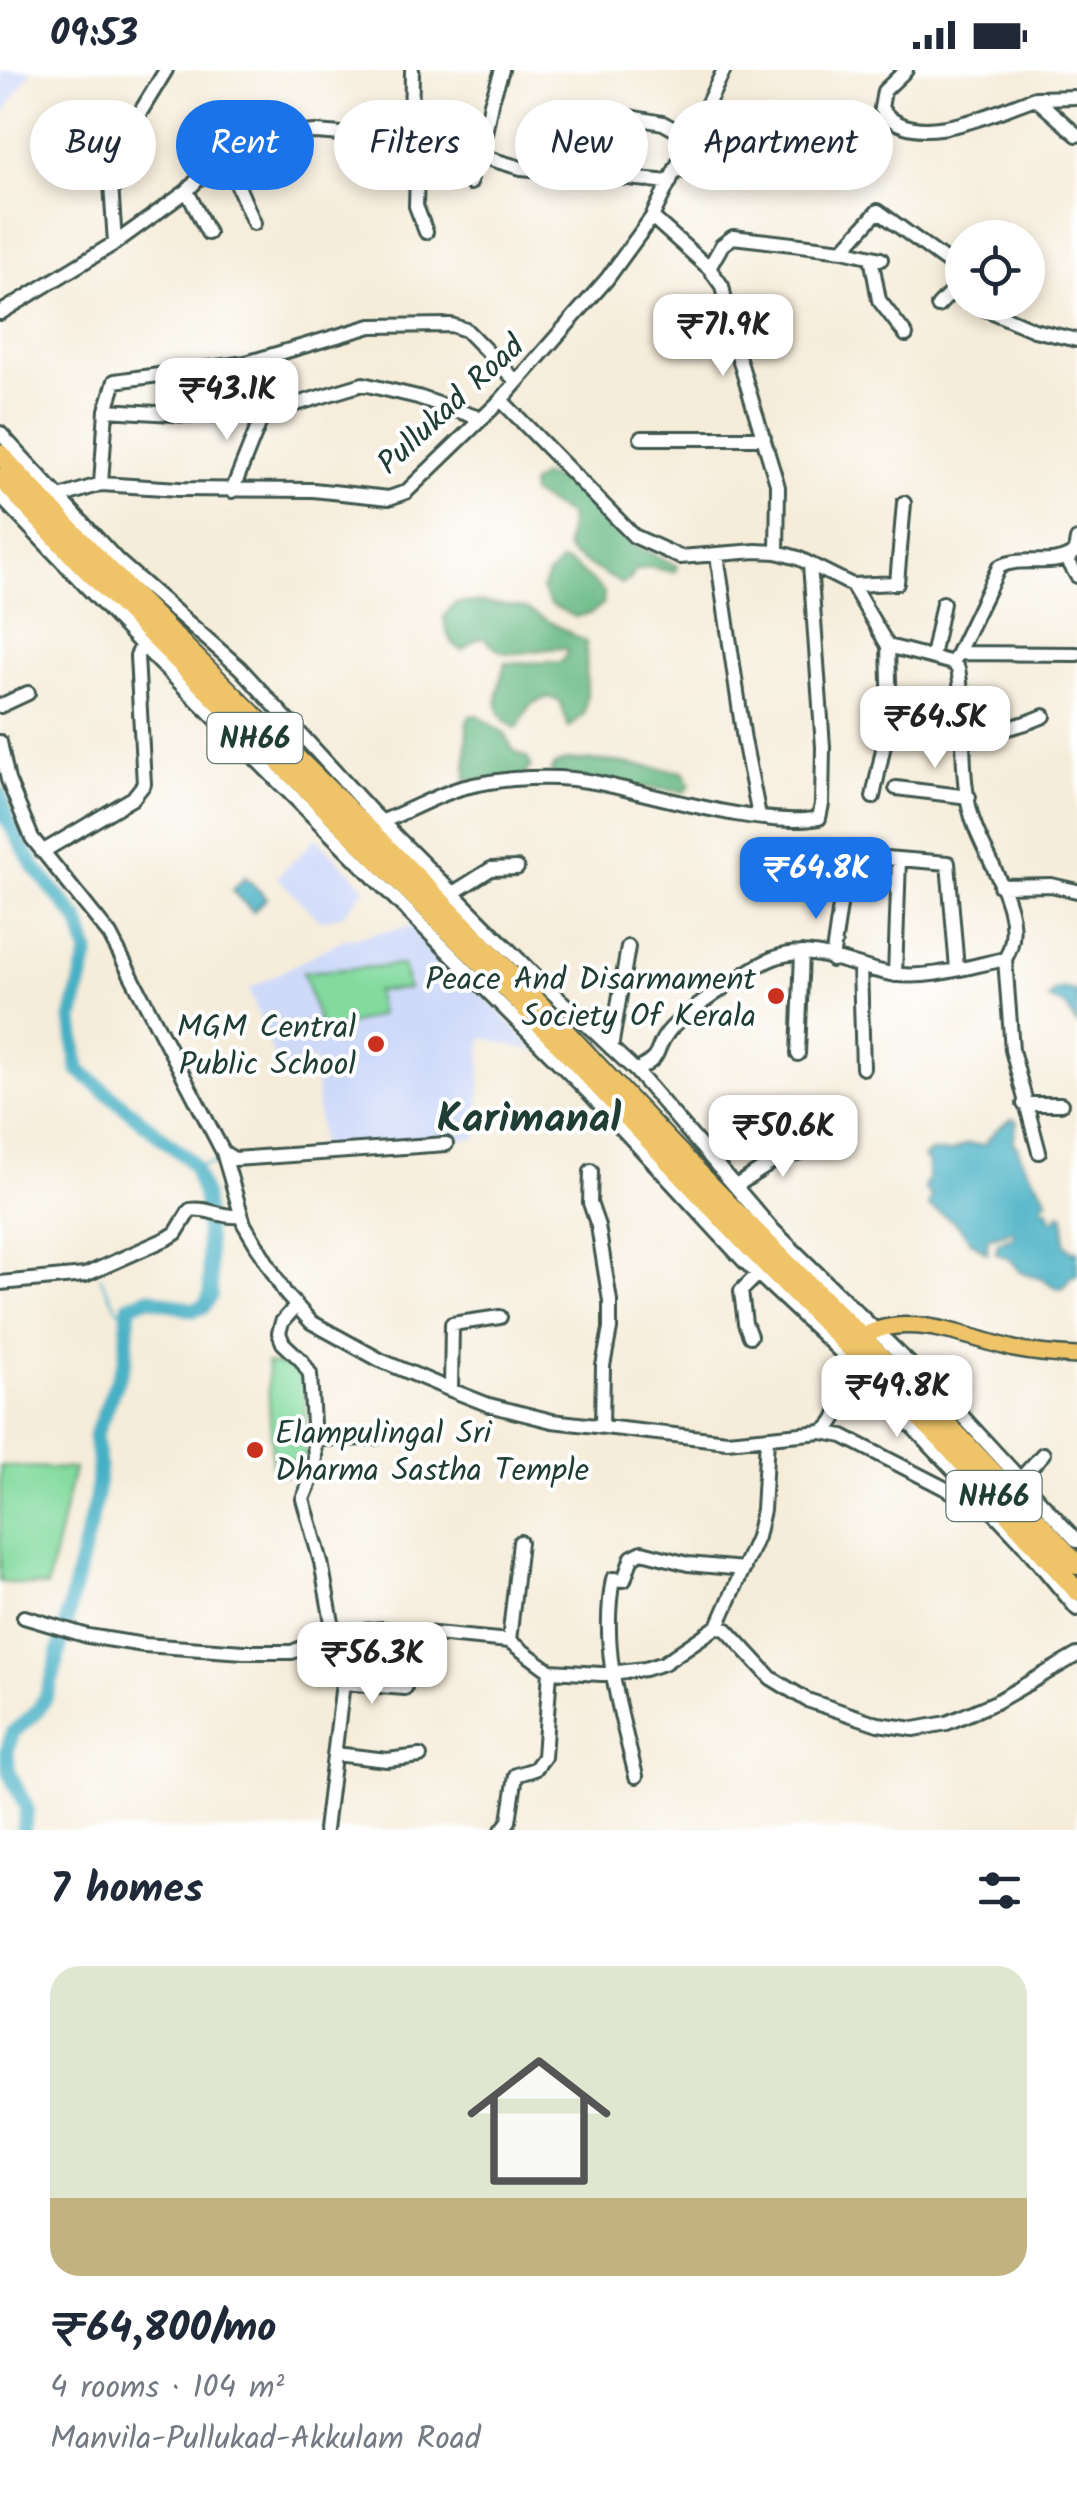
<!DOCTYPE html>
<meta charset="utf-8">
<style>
body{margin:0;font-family:Kalam,sans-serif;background:#f2f2f3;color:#1f2937;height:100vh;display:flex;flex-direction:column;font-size:38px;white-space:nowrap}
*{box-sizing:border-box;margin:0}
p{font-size:32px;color:#747a83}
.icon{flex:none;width:55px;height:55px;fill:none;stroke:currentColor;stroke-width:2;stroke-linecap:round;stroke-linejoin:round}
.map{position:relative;height:1760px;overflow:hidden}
.drawer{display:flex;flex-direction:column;background:#fff;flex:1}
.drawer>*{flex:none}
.hud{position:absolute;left:30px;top:30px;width:1018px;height:90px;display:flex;gap:20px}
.controls{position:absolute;left:945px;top:150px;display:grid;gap:20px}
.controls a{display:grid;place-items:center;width:100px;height:100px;border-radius:50%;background:#fff;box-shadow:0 5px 15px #0003;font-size:50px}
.price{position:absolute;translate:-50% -85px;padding:0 22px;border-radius:20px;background:#fff;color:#222;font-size:32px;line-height:65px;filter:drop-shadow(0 2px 5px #0008)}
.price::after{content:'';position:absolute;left:50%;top:60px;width:30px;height:22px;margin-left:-15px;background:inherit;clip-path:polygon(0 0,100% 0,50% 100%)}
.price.on{background:#1a73e8;color:#fff}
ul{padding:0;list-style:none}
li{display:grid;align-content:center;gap:20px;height:530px;padding:0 50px}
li+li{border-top:2px solid #e0e1e3}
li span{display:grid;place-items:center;height:310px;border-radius:30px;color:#555}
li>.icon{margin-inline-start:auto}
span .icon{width:180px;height:180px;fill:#fffc;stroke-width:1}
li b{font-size:42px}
h2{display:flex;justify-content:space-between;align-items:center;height:120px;padding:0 50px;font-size:42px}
.tag{padding:0 35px;border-radius:45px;background:#fff;box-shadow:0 5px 15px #0003;font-size:35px;line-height:90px}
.tag.on{background:#1a73e8;color:#fff}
.status{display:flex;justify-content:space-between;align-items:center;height:70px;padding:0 50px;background:#fff;direction:ltr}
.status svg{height:28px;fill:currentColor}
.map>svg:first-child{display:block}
.built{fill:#cfdaf9}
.green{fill:#82da9e;stroke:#508c69;stroke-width:2.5}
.forest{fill:#69ba85;stroke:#447c5c;stroke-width:2.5}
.water{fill:#46b0c4;stroke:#32767c;stroke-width:2.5}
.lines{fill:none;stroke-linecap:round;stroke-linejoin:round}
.stream{stroke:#46b0c4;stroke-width:2.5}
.river{stroke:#46b0c4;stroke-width:15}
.minor-casing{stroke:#3f574d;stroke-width:18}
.major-casing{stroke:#3f574d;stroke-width:20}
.highway-casing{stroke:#3f574d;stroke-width:22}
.minor{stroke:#fff;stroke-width:12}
.major{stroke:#efc469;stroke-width:15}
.highway{stroke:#efc469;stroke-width:18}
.poi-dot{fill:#c8321e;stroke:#fff;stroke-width:4}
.labels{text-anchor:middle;stroke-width:8;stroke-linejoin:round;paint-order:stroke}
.shield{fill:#fff;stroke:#627771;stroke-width:2.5}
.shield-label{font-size:30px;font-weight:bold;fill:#1f3d34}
.street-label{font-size:32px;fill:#1f3d34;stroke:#fff}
.poi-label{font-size:32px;fill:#1f3d34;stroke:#fff;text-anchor:end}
.district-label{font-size:42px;font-weight:bold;fill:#1f3d34;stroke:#fff}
</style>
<div class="status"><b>09:53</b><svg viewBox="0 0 49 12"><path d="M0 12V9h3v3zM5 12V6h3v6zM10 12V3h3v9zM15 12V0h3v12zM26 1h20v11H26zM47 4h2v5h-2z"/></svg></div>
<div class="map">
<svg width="1077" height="1760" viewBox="0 0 1077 1760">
<rect width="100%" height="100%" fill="#fff"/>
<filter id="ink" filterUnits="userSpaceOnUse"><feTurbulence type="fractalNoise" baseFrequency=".01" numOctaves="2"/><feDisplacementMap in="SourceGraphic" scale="20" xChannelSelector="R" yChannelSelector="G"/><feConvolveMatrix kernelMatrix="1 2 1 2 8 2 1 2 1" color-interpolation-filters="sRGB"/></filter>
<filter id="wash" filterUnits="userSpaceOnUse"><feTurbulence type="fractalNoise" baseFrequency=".0048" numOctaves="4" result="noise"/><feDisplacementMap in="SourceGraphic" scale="40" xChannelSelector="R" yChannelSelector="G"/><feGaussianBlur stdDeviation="2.25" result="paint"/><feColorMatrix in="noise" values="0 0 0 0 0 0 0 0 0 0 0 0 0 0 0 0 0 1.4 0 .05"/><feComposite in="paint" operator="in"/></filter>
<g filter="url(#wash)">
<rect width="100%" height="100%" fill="#f5ecd9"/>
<!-- built -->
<path class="built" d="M0,0H32L0,49Z
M316,768L366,818L343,845L320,851L277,807Z
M413,856L422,862L537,982L482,967L478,1068L321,1080L314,989L279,1001L249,919L342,870Z"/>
<!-- green -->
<path class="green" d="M403,895L408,919L376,921L380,945L322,963L303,902Z
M267,1293L291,1296L305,1308L306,1404L273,1405Z
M0,1396L74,1399L47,1517L0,1512Z"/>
<!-- forest -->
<path class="forest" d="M542,406C587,414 594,444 625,469C640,480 661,487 677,496L674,502L649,497L634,501L631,509L622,514L572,485L566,477L570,446L531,423V414Z
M562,491L574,496L604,522L603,534L591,543L575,547L550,534L542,520L548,505Z
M480,532L525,538L586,572L587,625L584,644L569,658L560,631L548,627L531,634L517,658C487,646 499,617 505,593L561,592L567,584L566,579C533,574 508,598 485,568L477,569L463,580C449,575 446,561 444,547L455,533Z
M477,645L505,664L513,680L527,688L531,696L523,707L466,711L467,652L470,646Z
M568,690L609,691L683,702L690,715L685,722L556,707L551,701L556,694Z"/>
<!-- water -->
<path class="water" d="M245,807L267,828L253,842L232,821Z
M1066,919L1077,922V956L1066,936L1048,929L1055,921Z
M1012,1049L1017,1051L1013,1074L1017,1075C1023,1098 1038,1111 1048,1130L1043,1132L1044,1139L1049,1140V1147L1055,1150L1060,1143L1064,1145L1065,1174L1073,1182L1077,1180V1206L1072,1207L1064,1218L1058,1219L1044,1210L1019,1201L1012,1191L996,1183L998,1173L1015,1166L1013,1161L988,1168L987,1183L971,1171L955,1152L929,1137L931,1125L924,1119L928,1108V1092L923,1088L930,1082H951L967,1074L984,1075L995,1061Z"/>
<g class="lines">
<!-- stream -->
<path class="stream" d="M194,1097L219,1092
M100,1207L117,1238L130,1249"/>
<!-- river -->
<path class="river" d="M0,724L6,748L35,798L79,851L88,883L72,949L78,999L187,1088L194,1097L204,1126L211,1225L203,1237L193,1240L149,1228L129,1236L125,1290L95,1366L99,1396L96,1428L53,1606L46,1627L35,1644L13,1662L7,1681L9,1703L27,1739L23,1760"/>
</g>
</g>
<g filter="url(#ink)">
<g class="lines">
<!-- minor casing -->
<g class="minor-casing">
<path id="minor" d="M906,0L884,21L881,38C911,84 995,42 1035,28L1077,65
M1035,28L1077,27
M624,46L663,53L690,68
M411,70L412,0
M418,71L416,136L426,162
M482,79L491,33L502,0
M220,88L234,107L254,153
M678,100L761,111L798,105
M470,113L474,77
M187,121L208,163
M652,147L709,198L722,216L734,272L778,417L777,482
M115,173L187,121L228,77L240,69L255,66L316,62L457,73L482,79L490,89L521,98L670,112
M843,180L878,141L962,203
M871,187L879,230L906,265
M709,198L722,175L733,167L843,180L881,189
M971,233L1034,260L1077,270
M938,236L962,211
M0,243L115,173L111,114L113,87L166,0
M501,330L634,466L680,487L756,481L777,482L798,488L852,515L888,576L953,593L958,599C968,650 956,710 976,759C990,795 1029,851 1005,889C970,896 929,910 892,904C853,898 814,873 774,888C753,896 681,945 668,962C652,982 666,984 636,1001
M106,340L190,345L263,344L363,314L418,327L482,349
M0,363L118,491L240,598L372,742L540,911L636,1001L770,1157L953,1336L1077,1471
M641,368H764
M101,414L106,340L115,311L246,293L371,256L451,255L466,260L517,312
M232,421L263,344
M0,426L142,575L590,1024L743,1190L847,1288L849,1280
M60,427L101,414L179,419L313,420L389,428L406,422L501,330L607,209L652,147L724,0
M717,485L744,670L759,746
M1067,489L1077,506
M852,515L897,513L904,433
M958,583L1077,584
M932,587L943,533
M953,593L999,497C1022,484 1053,500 1075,482L1077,470
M0,636L28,623
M888,657C946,664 989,670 1044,646
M0,672L8,710L32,768L110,865L223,1082L244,1154L285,1223L311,1252L380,1290L451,1320L489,1335L552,1351L727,1371L822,1362C848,1348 838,1312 847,1288L1019,1469L1077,1539
M896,718L969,727
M873,727L890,646L888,576
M383,751C407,742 437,725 461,718C503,707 556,704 599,713C654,725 767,759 819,748L822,734L823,677L810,494
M42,782L133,728L144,714L137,586L142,575
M861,786L948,793L957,899
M1000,816L1051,815L1077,821
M453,823L491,799L517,798
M1005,889L1012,980L1039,1082
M832,890L842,822
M860,896L863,998
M895,905L899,789
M611,978L628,877
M798,984L802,883
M1024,1034H1061
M223,1082L234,1089L446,1074
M591,1101L590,1133L598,1156L610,1231V1259L603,1296L602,1356
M736,1116L774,1091L815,1077
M0,1213L85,1205L168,1168L176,1163L190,1140C207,1137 222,1148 239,1146
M296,1236L282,1252L279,1263L283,1273L302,1291L310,1304L315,1387L313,1405L303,1429L321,1492L343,1613L325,1760
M750,1266L745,1253L741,1221L758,1204
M451,1320L452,1254L500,1247
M823,1362L843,1366L956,1424
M314,1369L376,1368
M1020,1409L1043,1384
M24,1547L88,1566L144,1575L244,1582H292L334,1564L382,1559L509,1571L550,1601L601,1604L645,1599L664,1593L718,1556L727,1560L771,1608L807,1630L878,1654L914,1659L947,1653L996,1632L1077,1585
M718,1556L757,1467L763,1440L767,1368
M509,1571L520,1472
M343,1613L405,1618
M335,1684L387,1690L420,1686
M636,1706C620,1641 600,1577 613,1509L624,1510L632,1487L642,1482L688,1494L744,1499
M502,1760L509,1751L516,1705L535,1699L544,1687L550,1601"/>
</g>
<!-- major casing -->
<g class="major-casing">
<path id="major" d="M854,1273C896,1236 966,1267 1014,1279C1034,1283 1056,1285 1077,1286"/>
</g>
<!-- highway casing -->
<g class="highway-casing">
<path id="highway" d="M0,384C143,541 298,687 447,838C555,947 656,1062 764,1170C872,1278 977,1380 1077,1495
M0,407L78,491L513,925L753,1181L943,1371L1077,1521"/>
</g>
<!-- minor -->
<use href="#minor" class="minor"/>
<!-- major -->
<use href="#major" class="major"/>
<!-- highway -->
<use href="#highway" class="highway"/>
</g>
</g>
<!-- markers -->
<g class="poi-dot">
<circle cx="776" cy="926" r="10"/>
<circle cx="376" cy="974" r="10"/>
<circle cx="255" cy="1380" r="10"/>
</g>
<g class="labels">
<!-- shield labels -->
<g class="shield">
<rect x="207.5" y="643" width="95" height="50" rx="8"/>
<rect x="946.5" y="1401" width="95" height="50" rx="8"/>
</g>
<g class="shield-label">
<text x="255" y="678">NH66</text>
<text x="994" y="1436">NH66</text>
</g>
<!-- street labels -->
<g class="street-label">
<text transform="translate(450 334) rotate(-43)" y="11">Pullukad Road</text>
</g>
<!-- poi labels -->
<g class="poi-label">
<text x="756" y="919">Peace And Disarmament<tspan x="756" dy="37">Society Of Kerala</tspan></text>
<text x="356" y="967">MGM Central<tspan x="356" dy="37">Public School</tspan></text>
<text x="275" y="1373" text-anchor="start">Elampulingal Sri<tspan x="275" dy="37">Dharma Sastha Temple</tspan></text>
</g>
<!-- district labels -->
<g class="district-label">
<text x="529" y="1062">Karimanal</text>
</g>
</g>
</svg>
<div class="controls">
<a><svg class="icon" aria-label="locate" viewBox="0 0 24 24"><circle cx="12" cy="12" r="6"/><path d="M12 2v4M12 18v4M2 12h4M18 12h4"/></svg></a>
</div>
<b class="price" style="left:723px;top:309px">₹71.9K</b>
<b class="price" style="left:227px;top:373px">₹43.1K</b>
<b class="price" style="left:935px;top:701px">₹64.5K</b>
<b class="price on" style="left:816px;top:852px">₹64.8K</b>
<b class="price" style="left:783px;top:1110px">₹50.6K</b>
<b class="price" style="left:897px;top:1370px">₹49.8K</b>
<b class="price" style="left:372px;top:1637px">₹56.3K</b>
<div class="hud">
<a class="tag">Buy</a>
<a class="tag on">Rent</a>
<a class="tag">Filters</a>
<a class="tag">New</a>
<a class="tag">Apartment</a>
</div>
</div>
<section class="drawer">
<h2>7 homes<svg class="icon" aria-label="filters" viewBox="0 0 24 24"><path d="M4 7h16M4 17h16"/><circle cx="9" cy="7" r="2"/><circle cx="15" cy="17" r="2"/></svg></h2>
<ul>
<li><span style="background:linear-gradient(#dfe7d0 75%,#c2b280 0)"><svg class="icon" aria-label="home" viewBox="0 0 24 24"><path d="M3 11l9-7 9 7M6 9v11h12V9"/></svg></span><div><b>₹64,800/mo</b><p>4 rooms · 104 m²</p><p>Manvila-Pullukad-Akkulam Road</p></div></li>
</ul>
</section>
